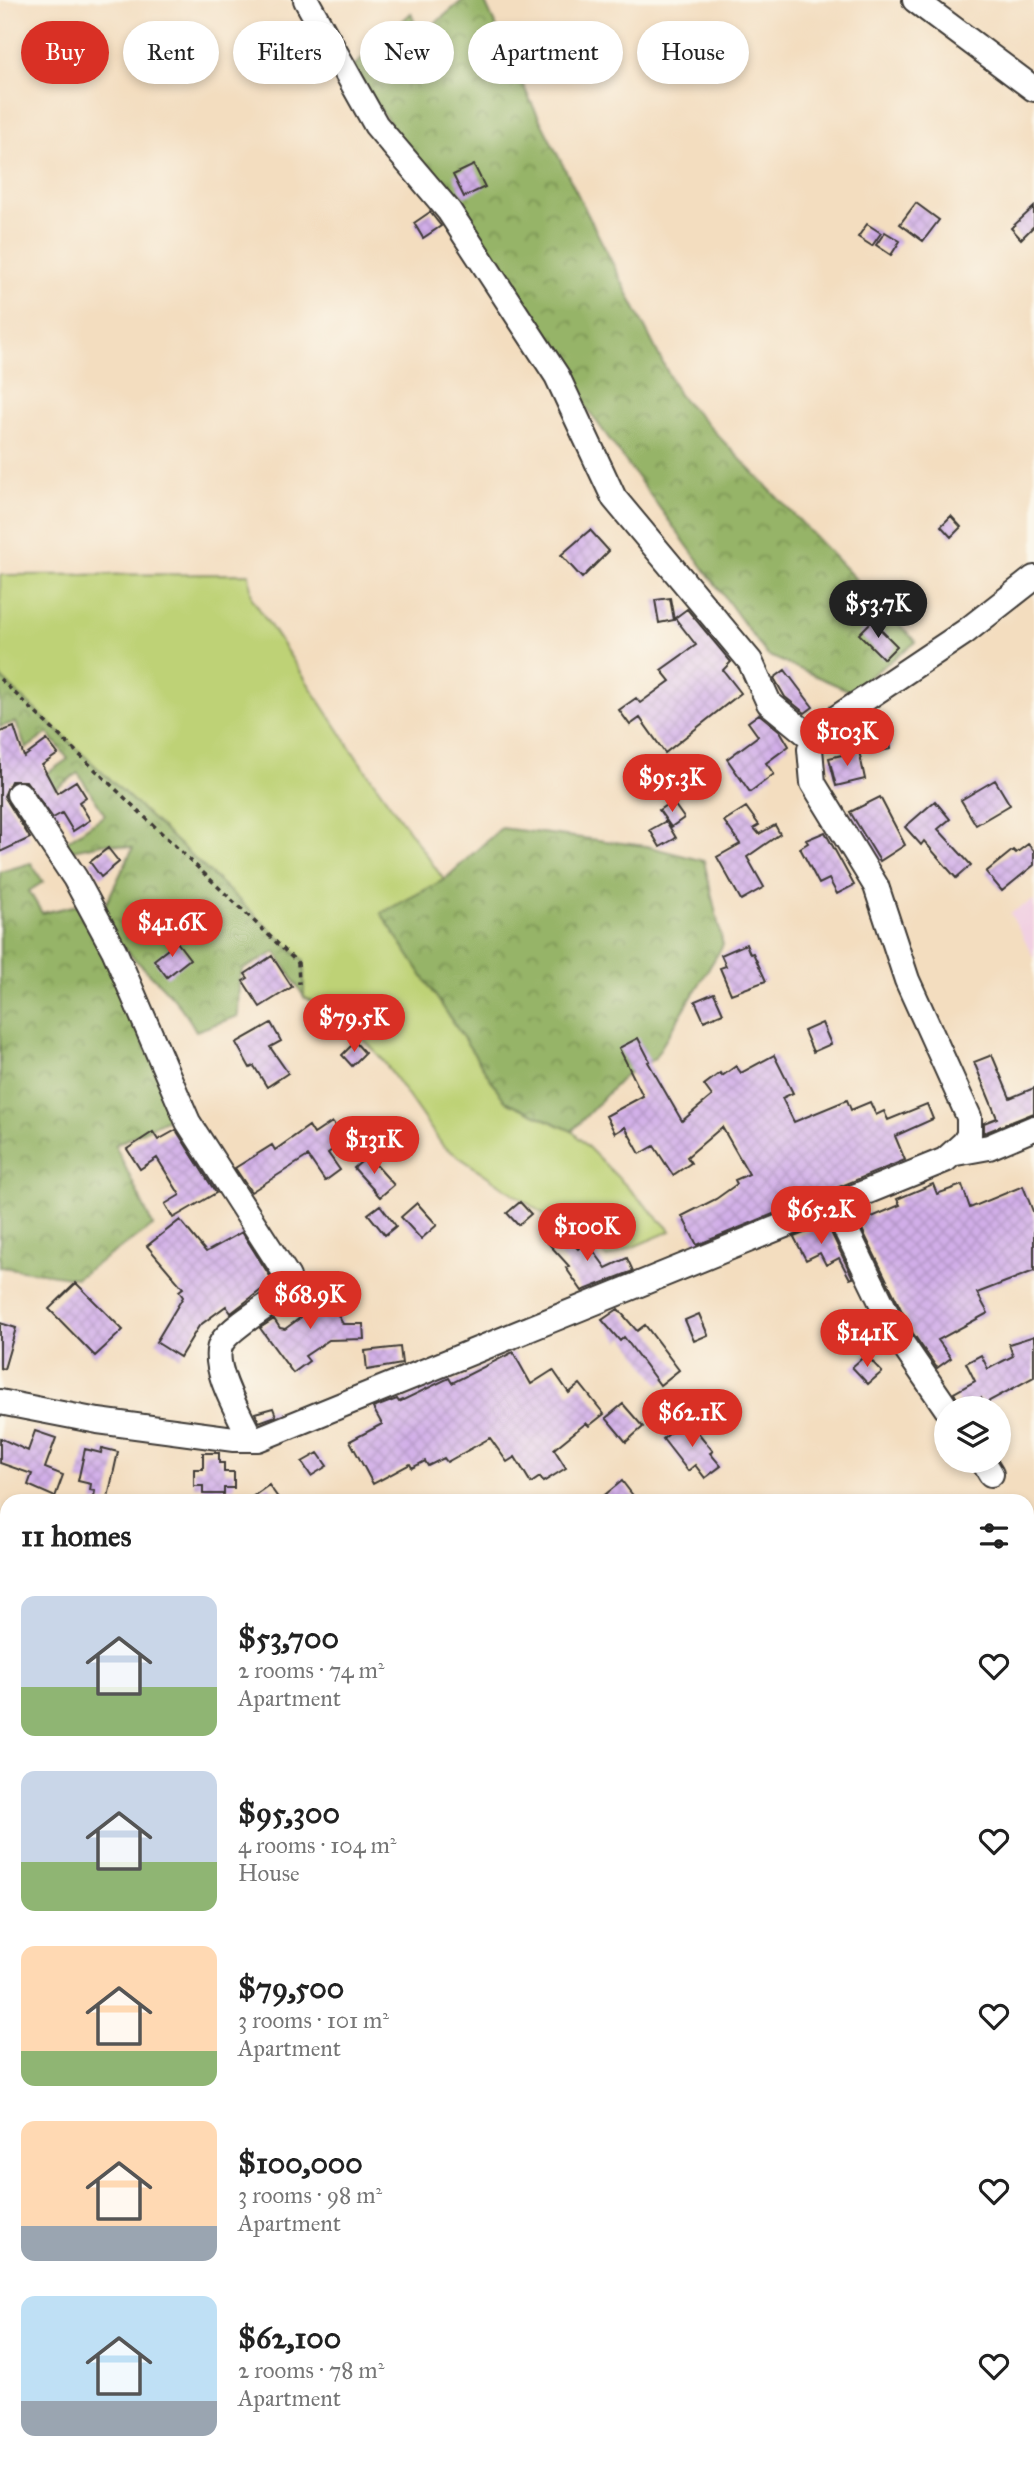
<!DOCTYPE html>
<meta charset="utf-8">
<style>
body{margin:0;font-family:"IM FELL Great Primer",serif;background:#f6f6f6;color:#222;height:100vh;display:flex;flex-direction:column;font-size:26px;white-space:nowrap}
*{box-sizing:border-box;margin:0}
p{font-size:23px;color:#767676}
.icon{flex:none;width:38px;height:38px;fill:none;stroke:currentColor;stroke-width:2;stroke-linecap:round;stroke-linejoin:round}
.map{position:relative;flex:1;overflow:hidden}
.details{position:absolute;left:0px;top:1494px;width:1034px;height:975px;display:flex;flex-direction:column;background:#fff;border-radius:21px 21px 0 0;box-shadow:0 4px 10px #0003}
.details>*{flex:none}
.banner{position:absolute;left:21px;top:21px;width:992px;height:63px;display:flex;gap:14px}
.fabs{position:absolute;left:934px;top:1396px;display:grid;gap:14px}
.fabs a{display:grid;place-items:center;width:77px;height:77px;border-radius:50%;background:#fff;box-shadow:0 4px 10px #0003;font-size:35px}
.price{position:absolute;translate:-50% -60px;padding:0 16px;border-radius:24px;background:#d93025;color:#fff;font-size:23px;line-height:46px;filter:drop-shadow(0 2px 4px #0008)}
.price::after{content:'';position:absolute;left:50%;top:42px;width:21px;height:16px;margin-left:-10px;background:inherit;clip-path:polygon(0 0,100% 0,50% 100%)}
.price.selected{background:#222;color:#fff}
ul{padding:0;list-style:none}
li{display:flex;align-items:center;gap:21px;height:175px;padding:0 21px}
li span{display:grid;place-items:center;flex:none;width:196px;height:140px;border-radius:14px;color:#555}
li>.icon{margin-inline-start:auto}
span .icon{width:84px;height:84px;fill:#fffc;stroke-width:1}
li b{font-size:30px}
h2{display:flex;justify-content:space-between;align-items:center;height:84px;padding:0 21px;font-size:30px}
.pill{padding:0 24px;border-radius:32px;background:#fff;box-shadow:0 4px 10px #0003;font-size:24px;line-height:63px}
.pill.selected{background:#d93025;color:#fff}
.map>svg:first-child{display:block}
.built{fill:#f1d0e2}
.green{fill:#bed276;stroke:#6d7749;stroke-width:2}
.forest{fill:url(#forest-crowns);stroke:#596842;stroke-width:2}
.water{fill:url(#water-ripples);stroke:#3d687c;stroke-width:2}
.building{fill:url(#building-cross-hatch)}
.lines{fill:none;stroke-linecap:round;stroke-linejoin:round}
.minor-casing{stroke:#3c3934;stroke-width:28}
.path{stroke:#3c3934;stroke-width:3.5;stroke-dasharray:5 5;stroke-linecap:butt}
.minor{stroke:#fff;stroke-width:24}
</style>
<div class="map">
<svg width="1034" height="2469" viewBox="0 0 1034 2469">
<defs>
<pattern id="forest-crowns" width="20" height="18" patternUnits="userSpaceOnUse" patternTransform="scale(1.75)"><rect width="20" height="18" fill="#96b467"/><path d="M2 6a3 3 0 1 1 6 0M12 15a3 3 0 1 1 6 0" fill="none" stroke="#7a9254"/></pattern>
<pattern id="water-ripples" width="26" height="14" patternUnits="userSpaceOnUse" patternTransform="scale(1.75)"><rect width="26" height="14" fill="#5eb4db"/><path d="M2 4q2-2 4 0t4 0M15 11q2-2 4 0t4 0" fill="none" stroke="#4d92b1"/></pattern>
<pattern id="building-cross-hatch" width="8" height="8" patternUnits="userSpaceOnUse" patternTransform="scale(1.75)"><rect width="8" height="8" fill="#d1aee8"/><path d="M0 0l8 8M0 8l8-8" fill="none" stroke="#b395c6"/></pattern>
</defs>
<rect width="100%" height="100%" fill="#fbf7ec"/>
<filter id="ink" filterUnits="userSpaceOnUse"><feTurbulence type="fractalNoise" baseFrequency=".0143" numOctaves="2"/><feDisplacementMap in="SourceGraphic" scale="14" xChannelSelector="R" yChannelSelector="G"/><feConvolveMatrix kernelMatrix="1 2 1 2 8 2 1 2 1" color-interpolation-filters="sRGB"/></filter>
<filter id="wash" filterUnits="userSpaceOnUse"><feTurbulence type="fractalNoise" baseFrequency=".00686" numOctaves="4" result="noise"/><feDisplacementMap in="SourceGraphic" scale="28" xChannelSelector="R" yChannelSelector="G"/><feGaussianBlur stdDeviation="1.57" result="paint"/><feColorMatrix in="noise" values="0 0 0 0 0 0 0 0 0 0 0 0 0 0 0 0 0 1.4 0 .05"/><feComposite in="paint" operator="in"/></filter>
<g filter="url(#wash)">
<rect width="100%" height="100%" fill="#f3ddbf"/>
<!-- built -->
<path class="built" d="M1034,900V958L1010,913Z"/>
<!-- green -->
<path class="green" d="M249,574L252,598L357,758L444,880L382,914L505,1101L572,1131L671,1231L607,1258L590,1237L576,1236L443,1146L382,1059L346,1020L304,997V961L0,677V575Z"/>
<!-- forest -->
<path class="forest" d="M463,0H484L530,100L679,395L916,642L850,691L767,655L556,366L352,68L411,13L420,36Z
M0,677L304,961V997L276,952L243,969L239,980L238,1016L196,1031C172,985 127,960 99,918L133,848L108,843L67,851L64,843L105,815L78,773L54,790L46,774L68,759L48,733L26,749L16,722L0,727Z
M501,828L646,846L704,861L723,945L654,1059L624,1076L572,1131L505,1101L381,913L444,880Z
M31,863L43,882L29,891L42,913L82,904L176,1115L115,1145L153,1226L76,1278L0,1267V872Z"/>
<!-- water -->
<path class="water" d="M0,2207L7,2209V2379L0,2375Z
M104,2462H397L407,2469H110Z"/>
<g id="blocks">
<!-- building -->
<path class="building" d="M474,165L485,187L464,197L453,175Z
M916,203L939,220L923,241L900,224Z
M1034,207V226L1021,239L1011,228Z
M430,212L441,226L423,238L414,223Z
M867,224L881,233L872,246L858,237Z
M885,232L900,241L891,255L876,245Z
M951,516L961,527L951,537L941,526Z
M590,530L609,551L582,578L561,555Z
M670,598L674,620L659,623L655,600Z
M687,609L731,662L723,670L741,693L665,753L640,718L630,725L619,710L636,698L640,703L670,681L661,670L696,645L675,618Z
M872,621L897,646L884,659L859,634Z
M785,670L813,707L805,713L785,697L774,678Z
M759,714L780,731L789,746L766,763L774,774L750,792L727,759L758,736L748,722Z
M886,718L891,749L869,753L863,722Z
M14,727L24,757L47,740L58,754L42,765L57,793L76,781L86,797L79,802L90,820L73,831L62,813L53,818L26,781H11L4,796L30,838L0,852V732Z
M859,751L865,779L836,786L829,758Z
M995,780L1010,805L976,825L961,800Z
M880,797L905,845L880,861L850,812Z
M672,801L684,818L671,827L659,810Z
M935,801L950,819L938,829L971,865L956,878L924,841L921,845L905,827Z
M746,807L759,825L754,828L759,834L775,825L780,834L747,857L764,887L741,900L717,857L740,844L724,821Z
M666,821L676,838L660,847L650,830Z
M825,832L854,885L837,894L829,879L819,884L800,848L808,843L806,840Z
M1028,844L1034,851V865L1002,891L986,872L1013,850L1016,853Z
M108,848L119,862L101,877L90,862Z
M177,942L190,959L167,977L154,960Z
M746,944L750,954L753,953L766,981L731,994L720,968L726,966L721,955Z
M272,956L292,987L260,1007L243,981L248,978L245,974Z
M714,993L723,1013L704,1021L695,1001Z
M271,1023L281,1041L270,1047L288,1073L267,1087L254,1066L250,1068L236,1043Z
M822,1023L831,1044L813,1052L804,1031Z
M638,1038L650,1061L648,1062L682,1121L712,1096L704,1085L720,1073L722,1076L736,1066L741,1073L774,1055L793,1093L782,1098L794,1122L847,1100L851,1110L870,1102L876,1115L884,1111L888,1120L927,1104L933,1119L895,1136L905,1160L697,1245L682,1216L716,1199L737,1184L735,1180L749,1174L722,1127L687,1157L691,1163L673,1175L654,1146L640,1154L625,1127L615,1133L606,1116L643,1096L619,1048Z
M355,1042L365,1053L352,1066L342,1055Z
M992,1055L1010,1098L1034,1088V1113L984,1133V1123L997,1118L974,1062Z
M332,1122L346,1140L328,1153L340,1170L325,1181L308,1156L251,1192L235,1168L272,1145L275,1150L309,1126L314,1134Z
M176,1130L216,1193L173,1218L165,1204L180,1195L157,1158L140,1169L127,1149L153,1132L158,1140Z
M368,1156L394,1185L380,1197L354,1168Z
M933,1184L937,1194L962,1185L970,1208L1023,1186L1034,1214V1271L977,1293L988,1313L938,1340L951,1358L937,1368L912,1332L857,1219L870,1213L872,1217L900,1205L897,1199Z
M520,1202L531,1214L518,1225L507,1213Z
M417,1203L437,1225L421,1239L401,1217Z
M380,1205L396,1226L385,1235L368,1214Z
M180,1220L206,1252L242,1232L273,1281L231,1313L226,1306L199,1326L180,1357L156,1342L183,1297L179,1291L183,1288L147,1246Z
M827,1224L853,1278L850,1279L839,1258L826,1265L820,1253L806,1260L794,1237Z
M561,1231L578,1249L587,1242L606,1268L627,1258L633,1271L582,1291L566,1268L569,1266L548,1243Z
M76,1283L123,1330L95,1356L49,1309Z
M317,1285L322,1294L325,1292L343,1324H363L364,1339L329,1340L305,1356L309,1361L293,1373L260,1328L274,1319L280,1328L285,1329L312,1309L304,1293Z
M618,1309L637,1331L645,1325L679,1370L660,1385L624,1337L620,1341L602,1320Z
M699,1314L708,1335L694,1341L685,1320Z
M0,1323L16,1328L4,1369L0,1368Z
M1034,1336V1377L984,1404L981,1398L962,1409L954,1393L975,1381L966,1363L981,1355L988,1369L1013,1356L1009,1344Z
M400,1347L402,1364L367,1370L365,1351Z
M513,1352L531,1384L553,1370L569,1393L580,1384L604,1414L589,1426L586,1423L554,1449L566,1468L543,1482L540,1477L531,1483L515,1457L507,1462L490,1438L447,1462L444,1458L428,1466L425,1461L412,1468L410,1464L373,1484L350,1441L382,1424L373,1408L397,1399L399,1402L449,1378L452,1383Z
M866,1355L882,1372L868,1384L852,1367Z
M623,1404L643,1427L626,1442L606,1418Z
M273,1408L276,1416L259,1422L255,1413Z
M687,1419L713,1451L710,1453L721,1466L705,1478L695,1465L688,1471L663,1439Z
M35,1431L56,1438L45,1468L63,1475L55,1497L28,1485L32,1474L0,1463V1438L28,1451Z
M102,1448L118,1452L107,1502H93L95,1491L90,1490L91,1484L78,1481L85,1449L101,1453Z
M203,1453H219V1463H224V1472H234V1488H224V1494H203V1486H194V1469H203Z
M318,1453L327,1466L311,1476L302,1462Z
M622,1481L638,1502H596Z
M269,1485L281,1502H245Z"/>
</g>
</g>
<g filter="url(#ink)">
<use href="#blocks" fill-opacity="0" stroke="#3c3934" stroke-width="2"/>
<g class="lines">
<!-- minor casing -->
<g class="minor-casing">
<path id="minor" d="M306,0L376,125L449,211L557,376L614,498L750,661L769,703L813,739
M915,0L1034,89
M19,794L75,878L114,950L188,1122L288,1277L287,1292C271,1304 232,1326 222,1342C208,1364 241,1417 251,1439
M956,1153L989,1147L1034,1128
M835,1207L899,1339L947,1409
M0,1402L98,1421L234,1439H258L945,1160L964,1143L969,1135V1117L907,980L876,886L813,783L810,749L817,734L829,723L965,632L1034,578
M983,1461L991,1474"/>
</g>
<!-- path -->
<path class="path" d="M0,679L298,963L299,984"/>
<!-- minor -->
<use href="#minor" class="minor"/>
</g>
</g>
</svg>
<div class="fabs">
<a><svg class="icon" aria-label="layers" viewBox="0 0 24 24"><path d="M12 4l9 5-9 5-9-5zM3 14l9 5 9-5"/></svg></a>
</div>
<b class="price selected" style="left:878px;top:640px">$53.7K</b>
<b class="price" style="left:847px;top:768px">$103K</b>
<b class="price" style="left:672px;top:814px">$95.3K</b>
<b class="price" style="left:172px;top:959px">$41.6K</b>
<b class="price" style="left:354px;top:1054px">$79.5K</b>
<b class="price" style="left:374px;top:1176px">$131K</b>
<b class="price" style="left:821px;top:1246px">$65.2K</b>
<b class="price" style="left:587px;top:1263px">$100K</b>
<b class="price" style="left:310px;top:1331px">$68.9K</b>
<b class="price" style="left:867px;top:1369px">$141K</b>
<b class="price" style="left:692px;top:1449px">$62.1K</b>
<div class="banner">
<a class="pill selected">Buy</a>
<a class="pill">Rent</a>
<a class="pill">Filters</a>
<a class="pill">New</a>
<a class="pill">Apartment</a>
<a class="pill">House</a>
</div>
<section class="details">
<h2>11 homes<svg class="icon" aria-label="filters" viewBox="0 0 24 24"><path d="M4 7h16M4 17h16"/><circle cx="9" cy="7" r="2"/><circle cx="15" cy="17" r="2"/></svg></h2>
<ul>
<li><span style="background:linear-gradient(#c9d6e8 65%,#8fb573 0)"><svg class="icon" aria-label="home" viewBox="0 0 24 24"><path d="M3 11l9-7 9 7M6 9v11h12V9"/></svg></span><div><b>$53,700</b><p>2 rooms · 74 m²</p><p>Apartment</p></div><svg class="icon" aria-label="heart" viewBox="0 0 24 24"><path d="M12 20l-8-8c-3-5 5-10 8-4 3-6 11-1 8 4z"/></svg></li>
<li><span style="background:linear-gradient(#c9d6e8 65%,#8fb573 0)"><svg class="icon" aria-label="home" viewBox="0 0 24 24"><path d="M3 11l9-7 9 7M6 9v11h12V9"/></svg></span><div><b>$95,300</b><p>4 rooms · 104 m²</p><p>House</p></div><svg class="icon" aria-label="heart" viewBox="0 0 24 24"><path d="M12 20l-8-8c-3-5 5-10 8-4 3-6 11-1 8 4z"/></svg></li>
<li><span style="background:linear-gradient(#ffd9b3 75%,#8fb573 0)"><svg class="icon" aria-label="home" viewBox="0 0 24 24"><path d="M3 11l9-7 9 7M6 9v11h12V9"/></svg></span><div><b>$79,500</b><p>3 rooms · 101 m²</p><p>Apartment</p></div><svg class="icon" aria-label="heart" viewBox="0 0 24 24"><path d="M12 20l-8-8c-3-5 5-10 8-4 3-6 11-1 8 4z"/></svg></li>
<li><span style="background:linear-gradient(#ffd9b3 75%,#9aa5b1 0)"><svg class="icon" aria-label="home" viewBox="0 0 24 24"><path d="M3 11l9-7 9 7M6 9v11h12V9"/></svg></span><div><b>$100,000</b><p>3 rooms · 98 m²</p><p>Apartment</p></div><svg class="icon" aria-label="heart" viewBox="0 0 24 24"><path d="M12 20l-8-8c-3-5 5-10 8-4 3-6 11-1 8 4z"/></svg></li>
<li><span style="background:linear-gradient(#bfe0f5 75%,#9aa5b1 0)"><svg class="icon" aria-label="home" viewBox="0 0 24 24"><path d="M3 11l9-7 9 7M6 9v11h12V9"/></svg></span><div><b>$62,100</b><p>2 rooms · 78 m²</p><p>Apartment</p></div><svg class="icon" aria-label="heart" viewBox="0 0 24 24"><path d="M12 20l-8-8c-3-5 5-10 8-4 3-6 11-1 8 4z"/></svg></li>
</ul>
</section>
</div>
